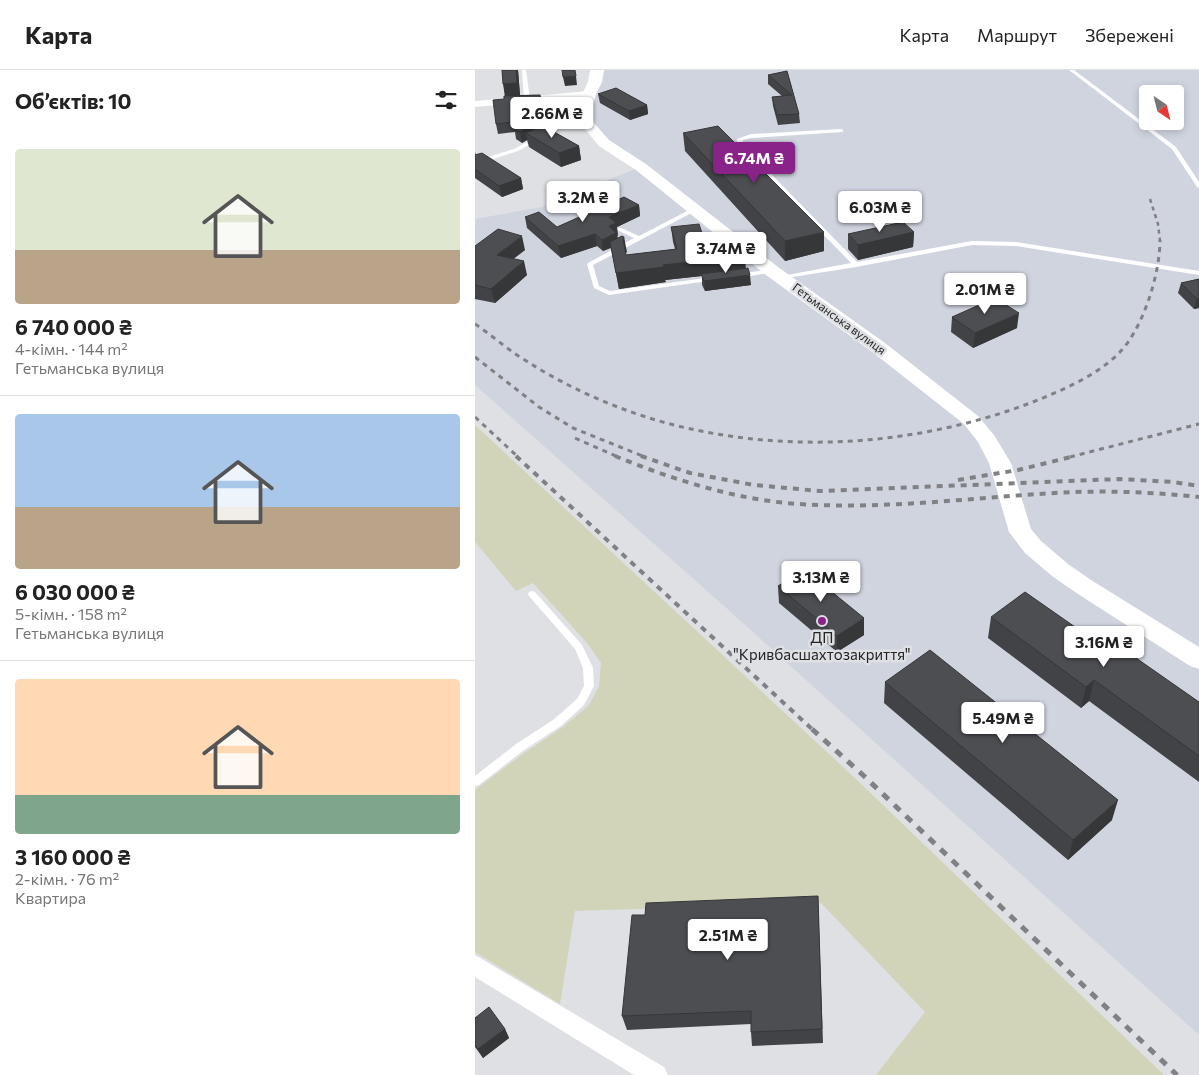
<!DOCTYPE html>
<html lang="uk">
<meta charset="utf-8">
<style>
body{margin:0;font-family:Commissioner,sans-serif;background:#f2f2f2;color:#222;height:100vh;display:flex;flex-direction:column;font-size:19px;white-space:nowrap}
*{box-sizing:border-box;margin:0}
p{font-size:16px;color:#767676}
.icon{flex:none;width:28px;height:28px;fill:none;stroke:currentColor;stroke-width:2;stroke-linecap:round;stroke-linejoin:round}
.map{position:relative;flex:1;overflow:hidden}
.details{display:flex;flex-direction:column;background:#fff;width:475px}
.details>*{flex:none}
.needle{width:32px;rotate:145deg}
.buttons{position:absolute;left:664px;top:15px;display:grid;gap:10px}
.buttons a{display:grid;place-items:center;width:45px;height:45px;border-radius:5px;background:#fff;box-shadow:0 2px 8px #0003;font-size:25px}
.price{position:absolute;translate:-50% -42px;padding:0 11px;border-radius:5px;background:#fff;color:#222;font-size:16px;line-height:32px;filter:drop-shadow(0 1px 2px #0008)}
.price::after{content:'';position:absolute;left:50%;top:30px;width:15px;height:11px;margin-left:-8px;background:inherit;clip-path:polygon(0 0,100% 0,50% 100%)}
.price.on{background:#892289;color:#fff}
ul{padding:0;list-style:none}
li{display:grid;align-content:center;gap:10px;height:265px;padding:0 15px}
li+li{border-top:1px solid #e0e0e0}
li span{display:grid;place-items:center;height:155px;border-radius:5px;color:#555}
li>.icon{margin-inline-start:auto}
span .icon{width:90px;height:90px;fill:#fffc;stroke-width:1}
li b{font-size:21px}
h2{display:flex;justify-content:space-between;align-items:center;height:60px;padding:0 15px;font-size:21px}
header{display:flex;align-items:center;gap:30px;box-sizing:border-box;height:70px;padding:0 25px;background:#fff;border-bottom:1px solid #e0e0e0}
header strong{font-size:24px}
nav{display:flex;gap:28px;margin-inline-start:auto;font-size:18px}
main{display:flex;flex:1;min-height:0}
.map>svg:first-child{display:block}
.built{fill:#d0d4df;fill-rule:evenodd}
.green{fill:#d2d4ba}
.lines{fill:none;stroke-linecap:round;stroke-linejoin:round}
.lane{fill:#fff;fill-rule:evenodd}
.street{fill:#fff;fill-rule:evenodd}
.secondary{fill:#fff;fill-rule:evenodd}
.rail-far3{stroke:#808184;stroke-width:2.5;stroke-dasharray:4 4;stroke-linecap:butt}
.rail-far2{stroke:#808184;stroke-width:3;stroke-dasharray:5 5;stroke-linecap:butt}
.rail-far1{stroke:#808184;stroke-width:4;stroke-dasharray:6 6;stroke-linecap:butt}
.rail{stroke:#808184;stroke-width:5;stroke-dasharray:8 8;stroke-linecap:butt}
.wall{fill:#424347}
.shaded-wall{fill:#363739}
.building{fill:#4d4e52;stroke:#363739}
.poi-dot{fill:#892289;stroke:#dee0e4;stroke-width:2}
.labels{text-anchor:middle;stroke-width:5;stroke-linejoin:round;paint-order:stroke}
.far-street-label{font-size:12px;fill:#232425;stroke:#dee0e4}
.poi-label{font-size:15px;fill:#232425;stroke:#dee0e4}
</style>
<header>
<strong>Карта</strong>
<nav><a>Карта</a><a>Маршрут</a><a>Збережені</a></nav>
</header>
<main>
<section class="details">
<h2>Об’єктів: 10<svg class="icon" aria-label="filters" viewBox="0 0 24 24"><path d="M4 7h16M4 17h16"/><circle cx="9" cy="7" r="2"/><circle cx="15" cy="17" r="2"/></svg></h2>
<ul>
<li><span style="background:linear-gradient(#dfe7d0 65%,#b9a48a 0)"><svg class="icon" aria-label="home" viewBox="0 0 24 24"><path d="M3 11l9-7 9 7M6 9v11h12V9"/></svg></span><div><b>6 740 000 ₴</b><p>4-кімн. · 144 m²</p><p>Гетьманська вулиця</p></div></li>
<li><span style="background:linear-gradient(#a9c7e8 60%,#b9a48a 0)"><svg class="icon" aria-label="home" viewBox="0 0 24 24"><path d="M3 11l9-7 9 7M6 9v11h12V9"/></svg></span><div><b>6 030 000 ₴</b><p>5-кімн. · 158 m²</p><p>Гетьманська вулиця</p></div></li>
<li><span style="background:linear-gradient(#ffd9b3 75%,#7fa58c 0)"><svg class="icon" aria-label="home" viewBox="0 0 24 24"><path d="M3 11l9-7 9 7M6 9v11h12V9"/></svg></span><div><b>3 160 000 ₴</b><p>2-кімн. · 76 m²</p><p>Квартира</p></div></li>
</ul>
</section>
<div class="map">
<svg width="724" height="1005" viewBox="0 0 724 1005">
<rect width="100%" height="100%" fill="#dee0e4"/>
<!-- built -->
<path class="built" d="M122,0H724V965L258,544L0,315V149L67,137L165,97L112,53ZM672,24H700V51H672Z"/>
<!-- green -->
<path class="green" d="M0,355L382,710L689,1005H401L450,942L346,833L100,841L85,934L0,882V720L49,683L88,657L114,635L124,616L126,593L112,573L58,513L41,521L0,472Z"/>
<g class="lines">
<!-- lane -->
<path class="lane" d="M47,0H51L55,29L52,31L49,29Z
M594,0H599L701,77L724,112V118L722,117L697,79Z
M110,47L112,48V50L89,56L43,81L0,95V91L39,79L85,54Z
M366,59L368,60V62L276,68L268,70L267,74L382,192L497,171L541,172L724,201V205L541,176L497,175L381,197L305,209L304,208L307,206L376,193L262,75V69L276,64Z
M220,137L223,139L222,140L118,195L124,216L135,221L238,207L241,209L240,210L134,225L119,218L112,194L113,193L159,168L142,160V158H146L164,166Z
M297,199L299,200V202L263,208L260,206L263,204Z
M57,521L60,522L107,575L118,598L119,616L109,635L86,656L49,680L4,715L0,716V706L41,674L78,650L102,629L109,616L108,598L100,579L54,526L53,524L54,522Z"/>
<!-- street -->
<path class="street" d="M114,21L119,24L117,26L0,37V31Z
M0,885L189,997L193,1005H159L0,907Z"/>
<!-- secondary -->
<path class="secondary" d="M115,0H129L127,12L121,24L116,43L119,53L134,70L171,94L303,197L410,273L503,346L519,365L536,393L556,459L566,471L593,494L616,510L724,577V599L715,596L600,522L577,506L550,483L534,462L514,393L503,372L489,354L396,281L291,205L161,100L124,76L105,53L102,43L107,24L113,12Z"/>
<!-- rail-far3 -->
<path class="rail-far3" d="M675,129L683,154L685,171"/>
<!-- rail-far2 -->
<path class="rail-far2" d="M0,254C18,266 34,281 53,292C97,320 148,342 199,355C318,385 449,375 563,330C592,318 622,305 644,283C668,259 685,204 685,170
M0,287L64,337L98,358L170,387
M0,347L43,387
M100,368L143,387
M595,387L724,354"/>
<!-- rail-far1 -->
<path class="rail-far1" d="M41,386L338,660
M140,386C194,408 252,427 311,433C401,441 491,428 580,423C628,420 676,422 724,427
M166,386L215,403L279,415L345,421L645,409L698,412L724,416
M483,410L543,400L600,386"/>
<!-- rail -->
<path class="rail" d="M337,659L389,706L702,1005"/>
</g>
<!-- wall -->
<path class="wall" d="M27,0H43L45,25H65L71,57L104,76L106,90L86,97L54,77L52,70L47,73L41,69L40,62L23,64L21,54L30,26Z
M312,1L324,44L325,53L303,55L298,36L297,27L307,26L293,14V5Z
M123,24L172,35L173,44L155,50L125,33Z
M208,63L349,181L310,191L210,81Z
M0,82L1,85L46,108L48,119L27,127L0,108Z
M164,135L165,146L142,157L143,165L142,166V168L149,167L151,185L200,179L198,172L196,157L230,172L243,176L270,186V198L276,215L230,221L227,215V206L190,210L191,212L144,219L136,178L128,181L122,176L86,188L52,158L50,147L82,157Z
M439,162L438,177L383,190L373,179V164Z
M0,176L50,180L38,189L52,205L20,233L0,229Z
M724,209V238L719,239L703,223L706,213Z
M477,247L542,258L498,278L476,262Z
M303,516L389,565L362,582L304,533Z
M516,547L643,587L724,632V712L614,631L606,638L513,568Z
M410,612L637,750L593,790L409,633Z
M343,826L348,973L277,976L276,962V954L152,960L147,946L170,845Z
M0,948L30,959L34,968L8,988L0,977Z"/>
<!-- shaded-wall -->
<path class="shaded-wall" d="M41,0H43L45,25L30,26L28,14Z
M101,6L102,15L90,16L88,7Z
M67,35L71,59L51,63L52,70L47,73L45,62Z
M172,35L173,44L155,50L154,41Z
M104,76L106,90L86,97L84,83Z
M46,108L48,119L27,127L24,116Z
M164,135L165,146L142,157L143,174L128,181L127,170L134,156V147Z
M349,162V181L310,191V171Z
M439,162L438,177L383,190V175Z
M120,164L122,176L86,188L83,176Z
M47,166L50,180L25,199L22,185Z
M149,167L152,182L150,184L148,169Z
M270,186L271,201L190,210L191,212L144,219L141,203L188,195Z
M49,191L52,205L20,233L16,219Z
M275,205L276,215L230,221L229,211Z
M724,228V238L719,239L722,229Z
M544,243L542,258L498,278L500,263Z
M389,548V565L362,582V566Z
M619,610L614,631L606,638L611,617Z
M643,730L637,750L593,790L598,770Z
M30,959L34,968L8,988L3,979Z"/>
<!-- building -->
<path class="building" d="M27,0H41L42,13L28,14Z
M87,0H100L101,6L88,7Z
M312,1L324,44L302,45L297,27L317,25L293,5Z
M141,18L172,35L154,41L123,24Z
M65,25L69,49L45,62L39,59L38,52L21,54L18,30L29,29V26Z
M70,54V57L104,76L84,83L51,63Z
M243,56L349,162L310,171L208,63Z
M7,83L46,108L24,116L0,99V85Z
M149,127L164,135L134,147L141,153L134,156L141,163L127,170L120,164L83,176L50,147L64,142L82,157Z
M428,152L439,162L383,175L373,164Z
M224,154L230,172L241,171L243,176L265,173L270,186L188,195L189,197L141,203L135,172L147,166L149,167L148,169L151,185L202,179L196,157Z
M23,159L47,166L22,185L49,191L16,219L0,215V176Z
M273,198L275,205L229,211L226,204Z
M724,209V228L722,229L706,213Z
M520,228L544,243L500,263L477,247Z
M330,500L389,548L362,566L303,516Z
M550,522L643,587L651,581L724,632V686L619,610L611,617L516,547Z
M455,580L643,730L598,770L410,612Z
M343,826L347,959L276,962V941L147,946L157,845H170L171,833Z
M14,937L30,959L3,979L0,975V948Z"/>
<!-- markers -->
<circle class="poi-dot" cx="347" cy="551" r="5"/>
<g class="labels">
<!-- far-street labels -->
<g class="far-street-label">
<text transform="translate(364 249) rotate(36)" y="4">Гетьманська вулиця</text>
</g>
<!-- poi labels -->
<g class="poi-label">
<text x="347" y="573">ДП<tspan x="347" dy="17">"Кривбасшахтозакриття"</tspan></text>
</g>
</g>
</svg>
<div class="buttons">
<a><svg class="needle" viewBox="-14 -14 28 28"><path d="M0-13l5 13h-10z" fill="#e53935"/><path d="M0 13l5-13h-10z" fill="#767676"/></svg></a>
</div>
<b class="price" style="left:77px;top:69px">2.66M ₴</b>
<b class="price on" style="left:279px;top:114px">6.74M ₴</b>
<b class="price" style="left:108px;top:153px">3.2M ₴</b>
<b class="price" style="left:405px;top:163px">6.03M ₴</b>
<b class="price" style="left:251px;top:204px">3.74M ₴</b>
<b class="price" style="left:510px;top:245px">2.01M ₴</b>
<b class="price" style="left:346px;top:533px">3.13M ₴</b>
<b class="price" style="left:629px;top:598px">3.16M ₴</b>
<b class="price" style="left:528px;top:674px">5.49M ₴</b>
<b class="price" style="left:253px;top:891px">2.51M ₴</b>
</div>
</main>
